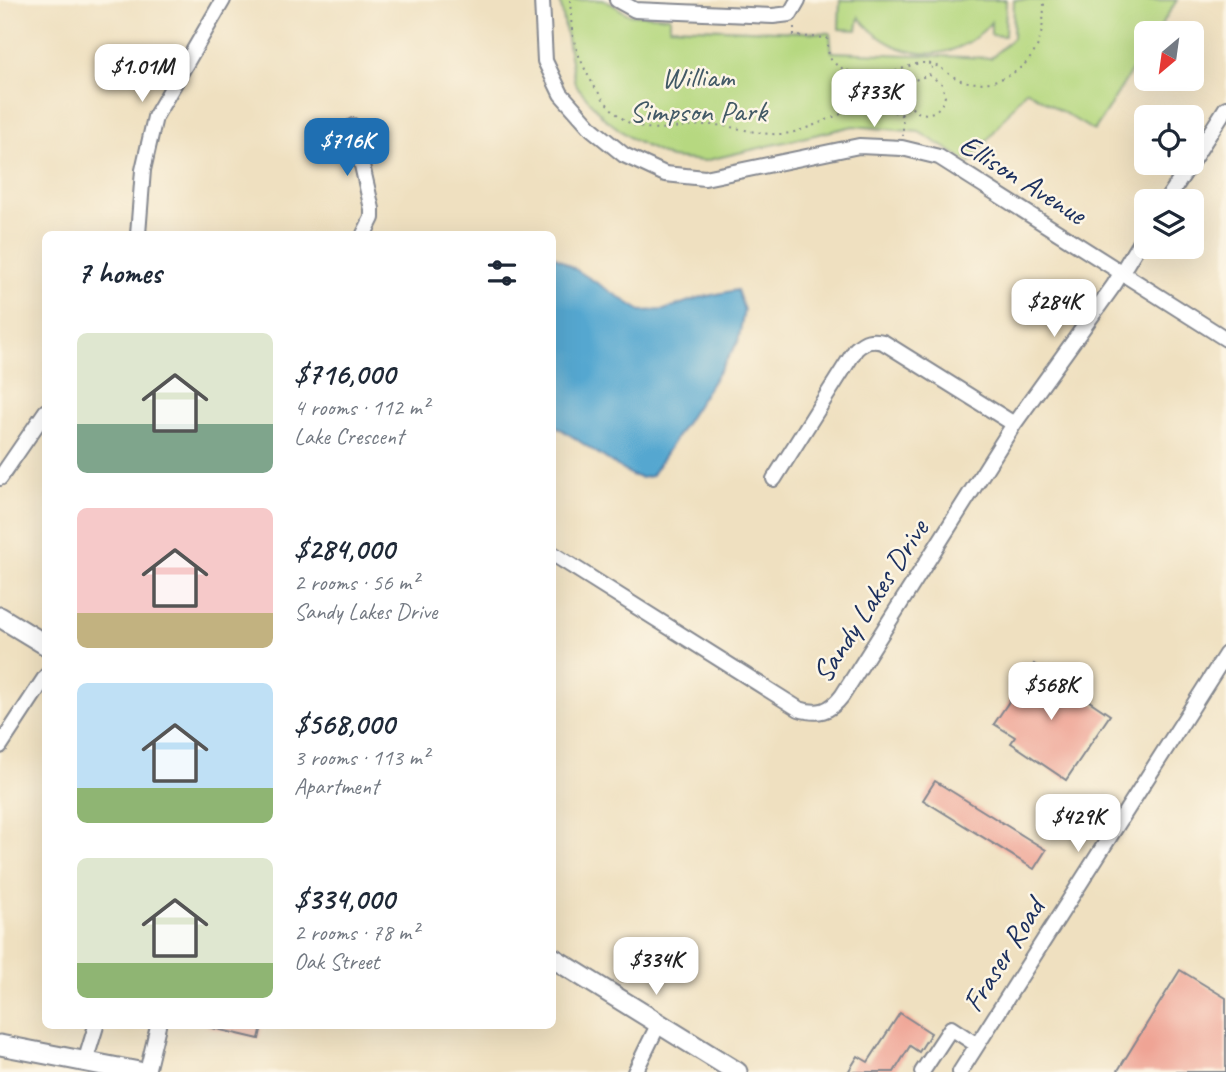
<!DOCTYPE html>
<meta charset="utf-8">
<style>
body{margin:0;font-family:Caveat,sans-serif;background:#f6f6f7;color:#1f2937;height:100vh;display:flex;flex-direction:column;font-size:26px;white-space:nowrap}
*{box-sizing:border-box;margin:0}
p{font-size:23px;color:#747a83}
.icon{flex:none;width:38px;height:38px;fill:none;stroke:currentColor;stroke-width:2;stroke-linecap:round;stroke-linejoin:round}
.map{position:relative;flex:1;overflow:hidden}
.drawer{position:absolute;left:42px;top:231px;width:514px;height:798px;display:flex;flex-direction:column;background:#fff;border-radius:10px;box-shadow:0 7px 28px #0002}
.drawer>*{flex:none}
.needle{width:46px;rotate:209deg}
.fabs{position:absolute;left:1134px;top:21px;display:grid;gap:14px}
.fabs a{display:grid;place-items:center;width:70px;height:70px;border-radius:10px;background:#fff;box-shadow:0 7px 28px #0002;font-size:35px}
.price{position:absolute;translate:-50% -60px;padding:0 16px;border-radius:14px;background:#fff;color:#222;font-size:23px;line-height:46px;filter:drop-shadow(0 2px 4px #0008)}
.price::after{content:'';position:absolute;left:50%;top:42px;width:21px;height:16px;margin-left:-10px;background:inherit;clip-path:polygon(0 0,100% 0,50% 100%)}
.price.active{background:#1f6fb2;color:#fff}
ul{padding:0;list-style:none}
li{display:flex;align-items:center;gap:21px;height:175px;padding:0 35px}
li span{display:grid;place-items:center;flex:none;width:196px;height:140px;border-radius:10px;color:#555}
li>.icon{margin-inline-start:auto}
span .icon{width:84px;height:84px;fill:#fffc;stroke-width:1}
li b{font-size:30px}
h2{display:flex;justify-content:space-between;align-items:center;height:84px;padding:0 35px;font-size:30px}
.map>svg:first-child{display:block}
.green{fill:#b6d880;stroke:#68846f;stroke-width:2}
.water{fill:#55a7d0;stroke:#386b97;stroke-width:2}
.building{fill:#efa495}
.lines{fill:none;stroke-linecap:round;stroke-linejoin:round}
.minor-casing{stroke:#85888f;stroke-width:18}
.major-casing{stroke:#85888f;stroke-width:23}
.path{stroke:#85888f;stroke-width:2;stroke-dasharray:2 5;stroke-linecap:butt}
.minor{stroke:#fff;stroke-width:14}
.major{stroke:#fff;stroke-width:19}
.labels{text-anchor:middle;stroke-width:5;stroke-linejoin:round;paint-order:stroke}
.park-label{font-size:30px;fill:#425966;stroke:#fcf5e5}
.street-label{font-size:30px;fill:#1b2f5e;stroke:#fcf5e5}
</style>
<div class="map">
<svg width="1226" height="1072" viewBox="0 0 1226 1072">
<rect width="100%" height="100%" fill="#fcf5e5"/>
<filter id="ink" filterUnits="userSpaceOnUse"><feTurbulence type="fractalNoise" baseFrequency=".0143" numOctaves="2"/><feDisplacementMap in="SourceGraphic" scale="14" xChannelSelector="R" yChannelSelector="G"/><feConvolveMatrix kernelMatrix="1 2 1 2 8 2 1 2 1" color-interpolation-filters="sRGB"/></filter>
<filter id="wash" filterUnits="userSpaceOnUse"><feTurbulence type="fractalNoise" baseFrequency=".00686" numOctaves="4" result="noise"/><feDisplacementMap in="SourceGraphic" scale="28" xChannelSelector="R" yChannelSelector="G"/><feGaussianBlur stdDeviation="1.57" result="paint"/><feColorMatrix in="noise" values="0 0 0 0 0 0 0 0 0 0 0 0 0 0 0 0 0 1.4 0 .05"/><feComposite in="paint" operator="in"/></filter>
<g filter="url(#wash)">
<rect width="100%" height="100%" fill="#efe0c0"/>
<!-- green -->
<path class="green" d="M560,0H605L628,14L670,17V27L830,33L832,52L991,58L1013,38L1014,0H1177L1156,33H1146V48L1094,131L1026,90L970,163L919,132L853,126L704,161L670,158L633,140L603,117L575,84Z
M840,0H1006L1005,36L991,35V22C955,68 893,61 859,17L857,30L839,29Z"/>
<!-- water -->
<path class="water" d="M553,255L641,311L664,310L698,298L737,290L744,310L738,342L651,476L641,478L631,475L553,424Z"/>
<g id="blocks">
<!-- building -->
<path class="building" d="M1034,664L1110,715L1066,780L1011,743L1015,737L994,724Z
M935,781L1046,850L1034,869L923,800Z
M1180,970L1226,998V1072H1117Z
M900,1013L931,1033L919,1052L910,1046L894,1072H848L858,1056L868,1062Z
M204,1026H262L259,1039Z"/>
</g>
</g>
<g filter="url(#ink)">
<use href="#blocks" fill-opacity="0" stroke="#85888f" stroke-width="2"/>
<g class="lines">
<!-- minor casing -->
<g class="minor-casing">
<path id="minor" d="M542,0L545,61L561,94L592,129L624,155L665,174L705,178L859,146L902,148L939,157L1226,339
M617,0L635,10L773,16L790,14L798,0
M353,126L372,209V218L364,234
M1192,161L1226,108
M1166,201L1191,163
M138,234L143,170L155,117L223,0
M1014,424L1114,285L1146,232
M0,478L46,411
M553,554L799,709C818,715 830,712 842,696L1014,424L883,342C871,339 865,341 856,349L774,479
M0,746L46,676
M85,1062L96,1026
M147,1072L158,1026
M635,1072L659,1023
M922,1072L951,1028L977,1045
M960,1072L1226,654"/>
</g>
<!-- major casing -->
<g class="major-casing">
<path id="major" d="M0,617L46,645
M553,958L737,1072
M0,1045L139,1072"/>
</g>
<!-- path -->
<path class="path" d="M570,0C571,12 571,25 573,37C581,69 610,125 646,128C669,131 692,124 715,125C743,127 766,139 794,132C832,122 859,95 901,115L903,121V136
M794,27V36L827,38C829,44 827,52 830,58C841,75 874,77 890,73C902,70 914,62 926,63C941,64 950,78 964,81C993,89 1029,71 1039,42C1043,29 1044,14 1044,0
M929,75L942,84L945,96C939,121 908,119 906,93L912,81L929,75L933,65
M872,107L874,76
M901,115L909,106"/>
<!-- minor -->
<use href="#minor" class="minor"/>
<!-- major -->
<use href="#major" class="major"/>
</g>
</g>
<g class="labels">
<!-- park labels -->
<g class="park-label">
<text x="698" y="87">William<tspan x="698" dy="34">Simpson Park</tspan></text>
</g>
<!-- street labels -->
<g class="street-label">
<text transform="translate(1023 179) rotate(32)" y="10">Ellison Avenue</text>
<text transform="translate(870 601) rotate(-57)" y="10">Sandy Lakes Drive</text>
<text transform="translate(1003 955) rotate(-58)" y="10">Fraser Road</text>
</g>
</g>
</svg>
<div class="fabs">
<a><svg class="needle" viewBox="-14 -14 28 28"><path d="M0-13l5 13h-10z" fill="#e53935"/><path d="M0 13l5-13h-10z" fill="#747a83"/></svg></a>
<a><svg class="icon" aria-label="locate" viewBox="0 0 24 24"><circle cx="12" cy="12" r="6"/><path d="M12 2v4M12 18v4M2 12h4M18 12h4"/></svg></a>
<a><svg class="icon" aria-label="layers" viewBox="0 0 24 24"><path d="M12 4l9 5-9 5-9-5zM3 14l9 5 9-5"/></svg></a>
</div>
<b class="price" style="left:142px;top:104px">$1.01M</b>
<b class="price" style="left:874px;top:129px">$733K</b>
<b class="price active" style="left:347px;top:178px">$716K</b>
<b class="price" style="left:1054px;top:339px">$284K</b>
<b class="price" style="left:1051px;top:722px">$568K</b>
<b class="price" style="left:1078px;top:854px">$429K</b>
<b class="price" style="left:656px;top:997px">$334K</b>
<section class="drawer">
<h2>7 homes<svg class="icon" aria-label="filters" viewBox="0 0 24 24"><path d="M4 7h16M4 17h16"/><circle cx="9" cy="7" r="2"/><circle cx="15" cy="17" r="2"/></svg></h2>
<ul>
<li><span style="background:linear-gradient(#dfe7d0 65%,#7fa58c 0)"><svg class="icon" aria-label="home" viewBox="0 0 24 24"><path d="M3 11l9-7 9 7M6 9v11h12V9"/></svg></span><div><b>$716,000</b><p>4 rooms · 112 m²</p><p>Lake Crescent</p></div></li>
<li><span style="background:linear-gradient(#f6c9c9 75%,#c2b280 0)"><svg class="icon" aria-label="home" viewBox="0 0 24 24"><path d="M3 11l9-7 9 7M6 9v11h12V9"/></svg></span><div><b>$284,000</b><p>2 rooms · 56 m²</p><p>Sandy Lakes Drive</p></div></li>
<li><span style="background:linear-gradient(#bfe0f5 75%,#8fb573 0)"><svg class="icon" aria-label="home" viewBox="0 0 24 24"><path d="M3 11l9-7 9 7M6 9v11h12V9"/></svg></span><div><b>$568,000</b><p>3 rooms · 113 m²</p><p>Apartment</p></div></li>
<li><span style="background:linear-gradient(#dfe7d0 75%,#8fb573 0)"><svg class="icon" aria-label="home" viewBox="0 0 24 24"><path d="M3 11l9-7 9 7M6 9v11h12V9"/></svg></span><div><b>$334,000</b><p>2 rooms · 78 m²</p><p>Oak Street</p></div></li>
</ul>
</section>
</div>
